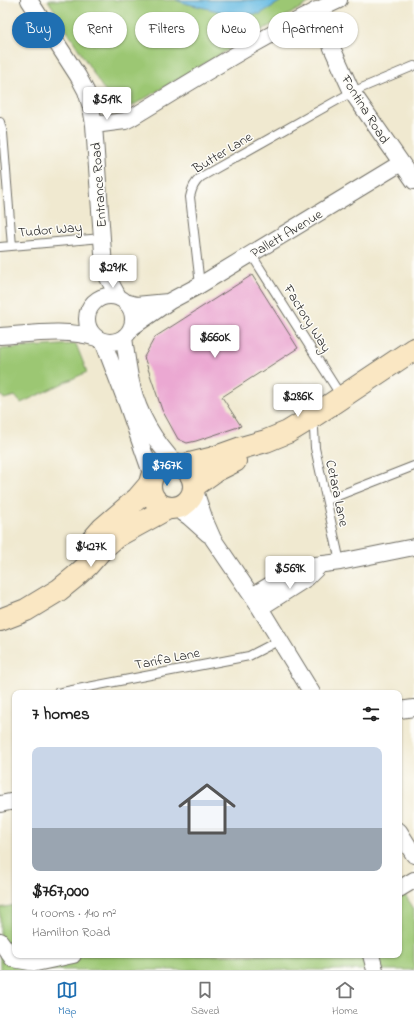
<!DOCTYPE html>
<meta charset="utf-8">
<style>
body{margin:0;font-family:"Indie Flower",sans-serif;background:#f6f6f6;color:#222;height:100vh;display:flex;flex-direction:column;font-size:15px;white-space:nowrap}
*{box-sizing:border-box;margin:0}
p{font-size:13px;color:#767676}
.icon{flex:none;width:22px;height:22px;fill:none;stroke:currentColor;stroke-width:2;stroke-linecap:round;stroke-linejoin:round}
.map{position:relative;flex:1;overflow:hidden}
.sheet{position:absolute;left:12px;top:690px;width:390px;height:268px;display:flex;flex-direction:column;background:#fff;border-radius:8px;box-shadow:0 1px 3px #0004}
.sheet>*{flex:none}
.top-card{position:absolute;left:12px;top:12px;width:390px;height:36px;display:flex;gap:8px}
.price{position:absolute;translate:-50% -34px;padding:0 9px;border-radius:4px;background:#fff;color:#222;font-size:13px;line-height:26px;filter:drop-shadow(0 1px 2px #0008)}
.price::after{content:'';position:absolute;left:50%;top:24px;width:12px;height:9px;margin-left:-6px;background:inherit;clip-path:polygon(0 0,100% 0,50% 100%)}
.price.active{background:#1f6fb2;color:#fff}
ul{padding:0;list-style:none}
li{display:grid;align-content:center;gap:8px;height:212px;padding:0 20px}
li span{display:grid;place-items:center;height:124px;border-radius:8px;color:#555}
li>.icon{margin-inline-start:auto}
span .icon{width:72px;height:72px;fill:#fffc;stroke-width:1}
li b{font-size:17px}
h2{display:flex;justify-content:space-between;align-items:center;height:48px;padding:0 20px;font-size:17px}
.pill{padding:0 14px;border-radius:18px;background:#fff;box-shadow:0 1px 3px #0004;font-size:14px;line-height:36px}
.pill.active{background:#1f6fb2;color:#fff}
.menu{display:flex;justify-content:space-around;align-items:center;height:56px;border-top:1px solid #e0e0e0;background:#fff;font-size:11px;color:#767676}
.menu a{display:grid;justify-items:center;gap:2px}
.menu .active{color:#1f6fb2}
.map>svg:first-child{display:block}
.green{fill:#9cc773;stroke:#64794f}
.water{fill:#65bae2;stroke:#487286}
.building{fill:#eba8d2}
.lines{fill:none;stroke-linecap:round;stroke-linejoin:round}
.lane-casing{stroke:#706e65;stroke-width:10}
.street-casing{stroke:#706e65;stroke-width:18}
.secondary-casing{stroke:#706e65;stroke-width:24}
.lane{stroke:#fff;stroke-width:8}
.street{stroke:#fff;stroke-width:16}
.secondary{stroke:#fae7c3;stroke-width:22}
.labels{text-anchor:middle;stroke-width:3;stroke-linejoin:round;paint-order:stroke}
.street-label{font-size:14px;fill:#2b2b2b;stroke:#fdfcf7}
</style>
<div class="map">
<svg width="414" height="970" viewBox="0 0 414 970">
<rect width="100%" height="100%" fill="#fdfcf7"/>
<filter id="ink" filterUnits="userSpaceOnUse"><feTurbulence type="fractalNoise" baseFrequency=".025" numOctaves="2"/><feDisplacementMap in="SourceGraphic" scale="8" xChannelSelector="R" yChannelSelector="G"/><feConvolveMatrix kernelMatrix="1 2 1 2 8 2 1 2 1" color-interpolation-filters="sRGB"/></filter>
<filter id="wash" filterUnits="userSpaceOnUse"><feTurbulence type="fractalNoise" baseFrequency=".012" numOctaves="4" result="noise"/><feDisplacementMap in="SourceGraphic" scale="16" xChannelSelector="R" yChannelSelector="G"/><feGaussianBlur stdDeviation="0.9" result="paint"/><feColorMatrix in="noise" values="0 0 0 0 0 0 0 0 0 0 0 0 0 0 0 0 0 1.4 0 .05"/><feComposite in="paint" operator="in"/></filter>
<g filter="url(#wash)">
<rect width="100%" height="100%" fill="#f0e9d0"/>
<!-- green -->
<path class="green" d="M48,0H314L130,107L117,103L102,87Z
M76,344L87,372L21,403L15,396L4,399L2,396H0V349Z
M399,885L414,909V970H0V908L15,905V955H399Z"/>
<!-- water -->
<path class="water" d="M176,0H283L260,14H230L184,3Z"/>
<g id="blocks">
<!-- building -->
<path class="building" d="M252,275L298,348L222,397L241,426L196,441L187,443L178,439L162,410L144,357L155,337Z"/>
</g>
</g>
<g filter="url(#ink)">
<use href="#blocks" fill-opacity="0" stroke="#706e65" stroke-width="1"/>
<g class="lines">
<!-- lane casing -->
<g class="lane-casing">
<path id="lane" d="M0,122L3,133L12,246
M0,247L102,238
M251,254L341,396
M200,285L190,197C192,188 194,183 201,177L352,92L414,66
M314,429L315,448L340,562
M327,500L414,466
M57,693L249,656L280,640"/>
</g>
<!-- street casing -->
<g class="street-casing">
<path id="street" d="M29,0L78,76L86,91L91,107L94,125L104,267L108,278L119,298
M316,10L333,50L352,92L414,181
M94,125L125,121L131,118C199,77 267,33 339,0
M87 319a23 23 0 1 1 46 0a23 23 0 1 1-46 0Z
M125,302L136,305L168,302
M131,328L170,301L200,285L401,163
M0,336C32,334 65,328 97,338
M124,337C126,353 128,370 132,386C139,416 156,443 177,465
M103,341L127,404L152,476
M194,488L206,523L213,539L260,608L312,693
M176,508L189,517L208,534
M252,596L300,567L340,562L414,547
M260,608L307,578L321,564
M399,710L414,708
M0,804L15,801
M399,831L414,855
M399,889L414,880
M0,941L13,959L36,963L73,955
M371,955L375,970"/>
</g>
<!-- secondary casing -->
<g class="secondary-casing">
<path id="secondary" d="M150 486a22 22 0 1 1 44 0a22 22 0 1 1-44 0Z
M182,466L210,459L241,448L266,441L288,432L306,421L414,349
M194,486L215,471L235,461
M88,545L103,528L138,498L150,484
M0,620L26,610L59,590L75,577L87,566L102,549L117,536L168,508"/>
</g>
<!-- lane -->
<use href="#lane" class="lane"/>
<!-- street -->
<use href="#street" class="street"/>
<!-- secondary -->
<use href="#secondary" class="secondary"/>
</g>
</g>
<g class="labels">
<!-- street labels -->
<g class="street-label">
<text transform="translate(366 109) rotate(58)" y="5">Fontina Road</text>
<text transform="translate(222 152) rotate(-31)" y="5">Butter Lane</text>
<text transform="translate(98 185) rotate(-94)" y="5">Entrance Road</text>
<text transform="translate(50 229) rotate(-5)" y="5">Tudor Way</text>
<text transform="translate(286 233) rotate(-31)" y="5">Pallett Avenue</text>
<text transform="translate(308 318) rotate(58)" y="5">Factory Way</text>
<text transform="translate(338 493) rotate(78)" y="5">Cetara Lane</text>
<text transform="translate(167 658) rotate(-11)" y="5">Tarifa Lane</text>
</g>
</g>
</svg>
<b class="price" style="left:107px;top:121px">$519K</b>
<b class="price" style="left:113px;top:289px">$291K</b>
<b class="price" style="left:215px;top:359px">$660K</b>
<b class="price" style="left:298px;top:418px">$286K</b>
<b class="price active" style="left:167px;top:487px">$767K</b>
<b class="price" style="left:91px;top:568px">$427K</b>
<b class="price" style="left:290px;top:590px">$569K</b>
<div class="top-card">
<a class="pill active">Buy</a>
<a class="pill">Rent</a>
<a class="pill">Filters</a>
<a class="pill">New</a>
<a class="pill">Apartment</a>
</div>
<section class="sheet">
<h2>7 homes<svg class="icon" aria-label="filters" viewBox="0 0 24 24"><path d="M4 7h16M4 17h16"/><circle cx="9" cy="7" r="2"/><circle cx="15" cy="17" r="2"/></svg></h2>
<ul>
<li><span style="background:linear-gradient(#c9d6e8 65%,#9aa5b1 0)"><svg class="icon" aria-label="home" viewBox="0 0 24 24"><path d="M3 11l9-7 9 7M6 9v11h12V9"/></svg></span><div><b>$767,000</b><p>4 rooms · 140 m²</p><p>Hamilton Road</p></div></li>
</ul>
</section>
</div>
<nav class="menu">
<a class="active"><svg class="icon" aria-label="map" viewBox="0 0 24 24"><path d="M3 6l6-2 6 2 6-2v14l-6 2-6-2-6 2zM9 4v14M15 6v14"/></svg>Map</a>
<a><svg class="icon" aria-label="saved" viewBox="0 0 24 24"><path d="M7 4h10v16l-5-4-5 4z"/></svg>Saved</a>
<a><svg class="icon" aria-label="home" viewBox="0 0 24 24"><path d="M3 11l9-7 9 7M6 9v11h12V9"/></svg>Home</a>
</nav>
